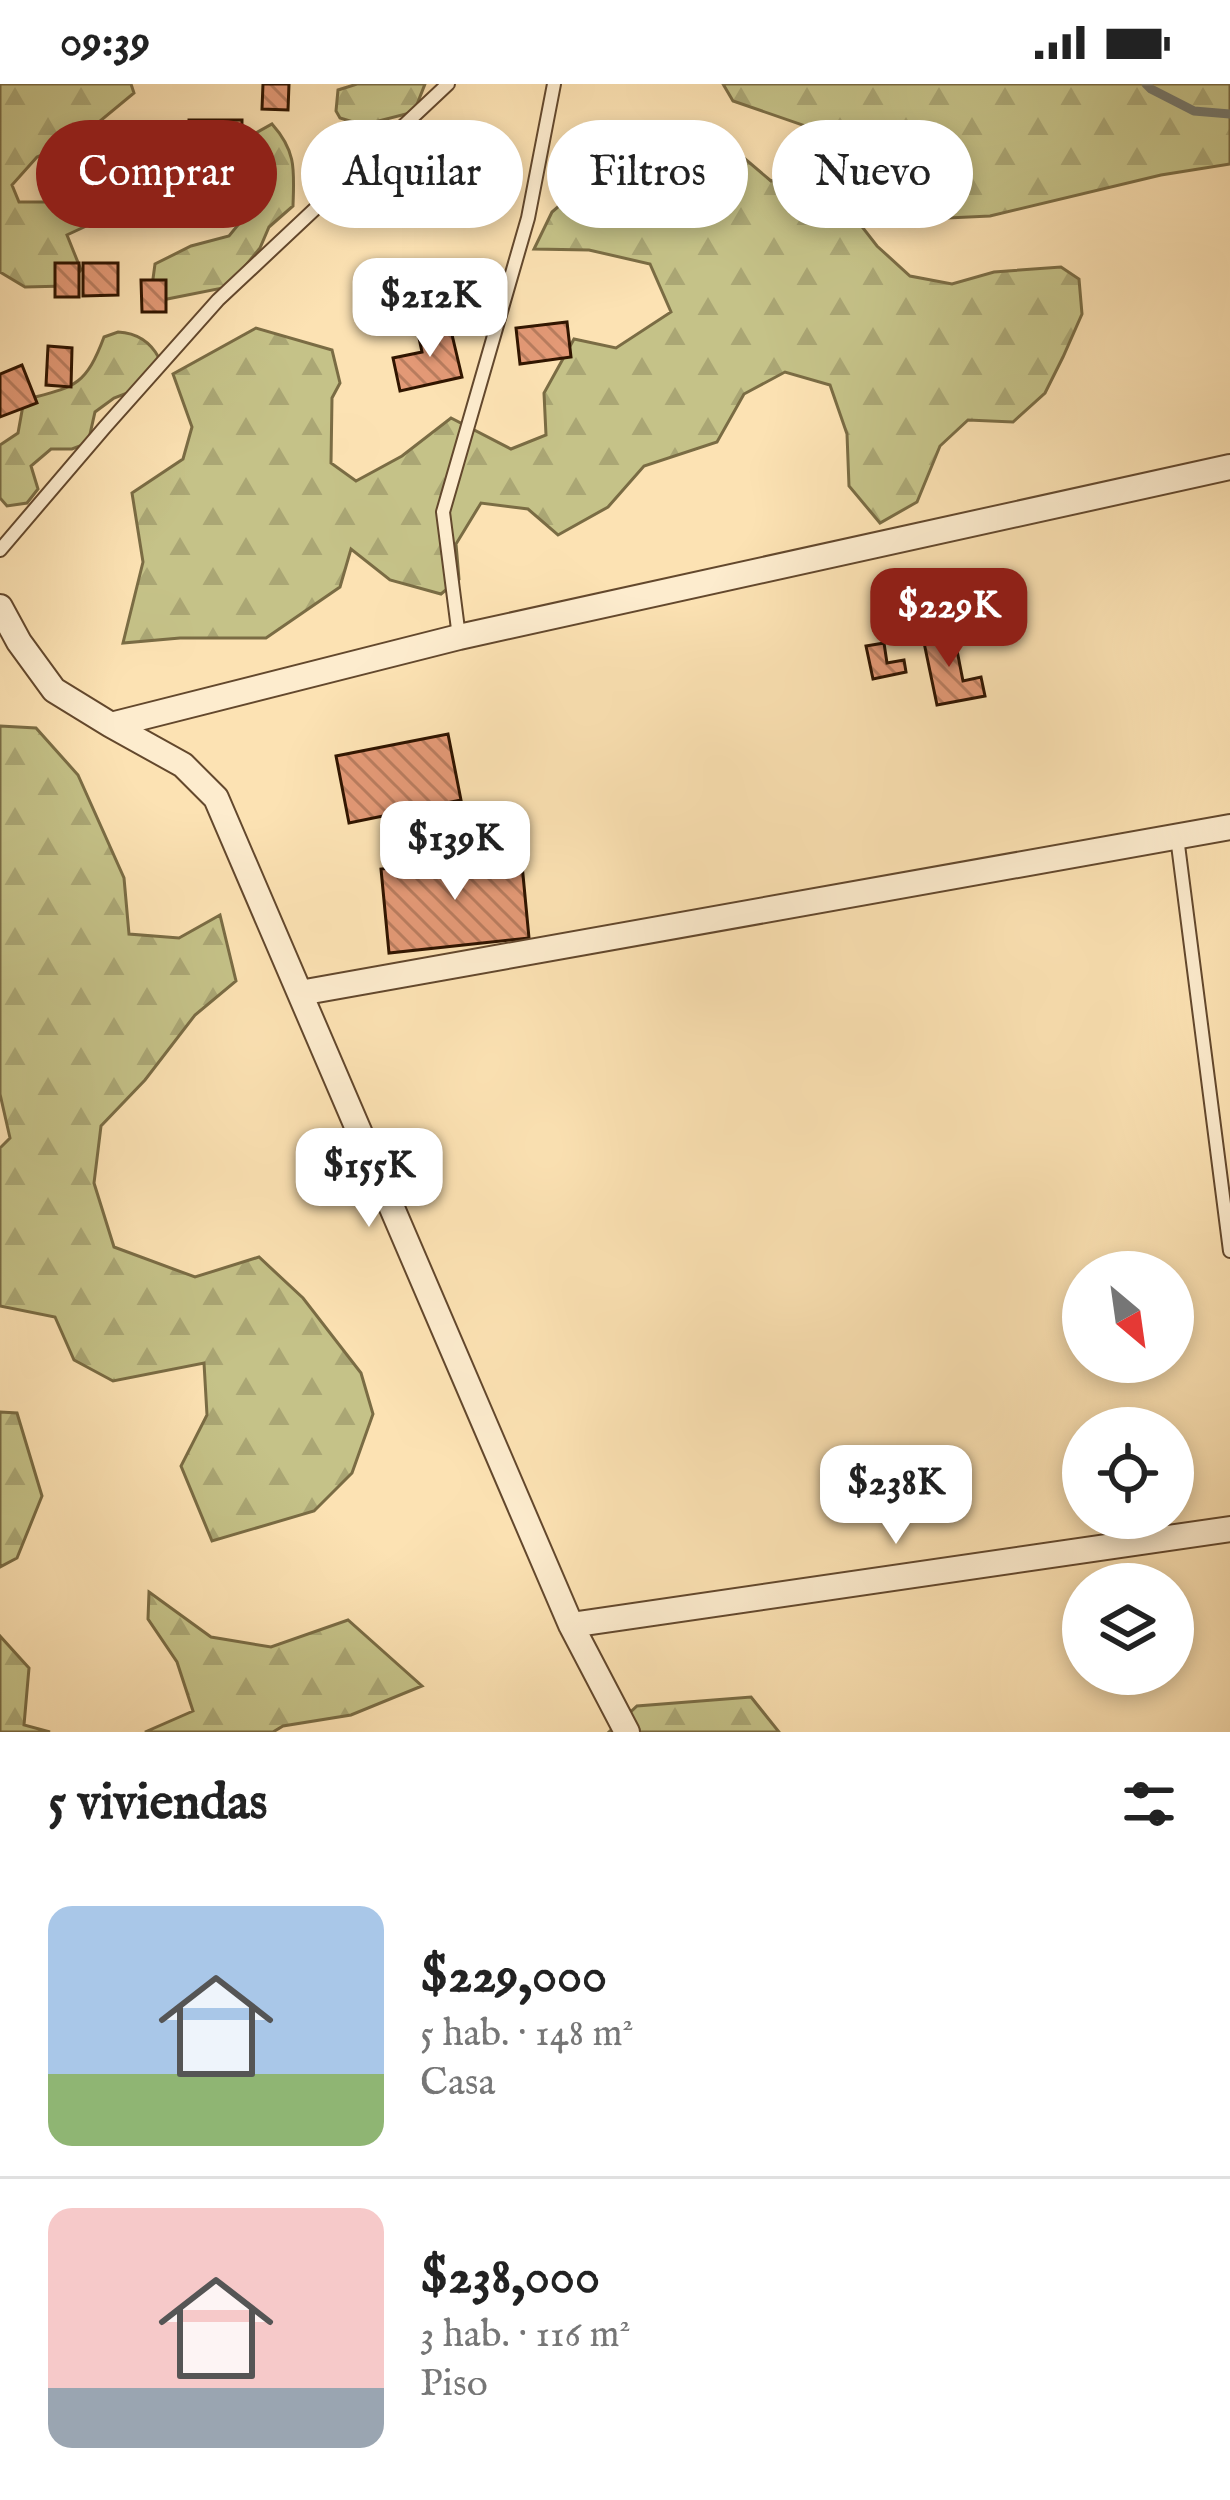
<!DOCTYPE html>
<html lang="es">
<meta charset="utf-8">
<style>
body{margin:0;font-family:"IM FELL English",serif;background:#f2f2f2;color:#222;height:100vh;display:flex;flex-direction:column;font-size:45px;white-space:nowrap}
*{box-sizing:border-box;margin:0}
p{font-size:39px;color:#767676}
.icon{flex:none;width:66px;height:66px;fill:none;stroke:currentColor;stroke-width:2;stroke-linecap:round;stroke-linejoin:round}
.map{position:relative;height:1648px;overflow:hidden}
.side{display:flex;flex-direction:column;background:#fff;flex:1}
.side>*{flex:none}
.guide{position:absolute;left:36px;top:36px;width:1158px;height:108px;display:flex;gap:24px}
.needle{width:78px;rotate:151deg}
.fabs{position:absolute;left:1062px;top:1167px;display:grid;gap:24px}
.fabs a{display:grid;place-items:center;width:132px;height:132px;border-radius:50%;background:#fff;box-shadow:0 6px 18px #0003;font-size:60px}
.price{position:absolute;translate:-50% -102px;padding:0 27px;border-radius:24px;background:#fff;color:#222;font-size:39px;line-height:78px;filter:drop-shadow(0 3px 6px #0008)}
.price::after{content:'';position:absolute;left:50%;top:72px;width:36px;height:27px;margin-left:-18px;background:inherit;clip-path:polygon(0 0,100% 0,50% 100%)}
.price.active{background:#8f2418;color:#fff}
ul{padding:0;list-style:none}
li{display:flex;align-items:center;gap:36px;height:300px;padding:0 48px}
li+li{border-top:3px solid #e0e0e0}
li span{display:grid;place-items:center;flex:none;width:336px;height:240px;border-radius:24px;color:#555}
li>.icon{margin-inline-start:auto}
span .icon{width:144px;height:144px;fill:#fffc;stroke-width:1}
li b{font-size:51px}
h2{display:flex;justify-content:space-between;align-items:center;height:144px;padding:0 48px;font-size:51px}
.pill{padding:0 42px;border-radius:54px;background:#fff;box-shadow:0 6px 18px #0003;font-size:42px;line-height:108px}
.pill.active{background:#8f2418;color:#fff}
.status{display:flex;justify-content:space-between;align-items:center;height:84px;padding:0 60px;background:#fff;direction:ltr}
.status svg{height:33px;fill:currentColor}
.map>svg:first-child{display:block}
.forest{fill:url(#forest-firs);stroke:#7a6c44;stroke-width:3}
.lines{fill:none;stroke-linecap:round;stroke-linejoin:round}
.stream{stroke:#75796e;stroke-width:9}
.building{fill:url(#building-back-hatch);stroke:#301500;stroke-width:3}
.lane-casing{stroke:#63482d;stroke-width:16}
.street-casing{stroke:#63482d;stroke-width:28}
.lane{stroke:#fdecce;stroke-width:12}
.street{stroke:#fdecce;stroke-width:24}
</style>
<div class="status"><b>09:39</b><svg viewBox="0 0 49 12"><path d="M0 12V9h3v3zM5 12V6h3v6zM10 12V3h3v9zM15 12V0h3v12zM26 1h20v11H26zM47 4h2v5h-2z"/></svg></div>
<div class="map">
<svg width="1230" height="1648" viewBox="0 0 1230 1648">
<defs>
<pattern id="forest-firs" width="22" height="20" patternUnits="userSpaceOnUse" patternTransform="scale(3)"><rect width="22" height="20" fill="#c5c288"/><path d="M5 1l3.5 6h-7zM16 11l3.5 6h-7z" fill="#aaa674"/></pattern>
<pattern id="building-back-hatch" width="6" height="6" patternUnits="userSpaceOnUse" patternTransform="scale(3)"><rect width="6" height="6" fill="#e39976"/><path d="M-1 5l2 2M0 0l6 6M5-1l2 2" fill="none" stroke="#b87c5e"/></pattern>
</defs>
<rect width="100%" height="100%" fill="#fce2b3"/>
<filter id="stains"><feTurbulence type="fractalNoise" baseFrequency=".00167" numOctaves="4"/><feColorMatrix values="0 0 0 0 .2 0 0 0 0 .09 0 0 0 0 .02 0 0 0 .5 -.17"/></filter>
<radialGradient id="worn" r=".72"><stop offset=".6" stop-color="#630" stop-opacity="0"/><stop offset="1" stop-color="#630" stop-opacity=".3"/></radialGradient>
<!-- forest -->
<path class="forest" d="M0,0H131L134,9L76,57L37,73L12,101L19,118H48L88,93L121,118L99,136L67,151L81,186L66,202L25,203L0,188Z
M357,0H425L414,28L363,41L340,34L336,27L338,6Z
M723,0H1230V80L1161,91L990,132L948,134L939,117L852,58L733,17Z
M272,40C297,68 294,87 293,122L269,143L260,164L228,203L162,216L152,202L155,180L191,162L229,152L256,119L247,54Z
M711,46L771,97L809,87L842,117L877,162L910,192L952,200L994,188L1061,183L1079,195L1082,230L1063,273L1045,309L1013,338L968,336L940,362L917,418L880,439L849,402L847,350L830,301L785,288L744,310L717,358L644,382L608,423L558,451L528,425L481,419L456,460L459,495L441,510L390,496L351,465L340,503L266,554H180L123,559L143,478L132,409L183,375L192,343L173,290L256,244L332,266L340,299L332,314L331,379L356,397L402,372L451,334L511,365L546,351L544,309L574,255L616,264L671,228L650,180L589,166L534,165L552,128L639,53Z
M118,248C137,249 150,257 159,274L130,308L114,314L95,328L88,359L72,365H51L31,382L38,405L27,419L7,422L0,414V361L18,349L24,316C73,303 85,304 104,253Z
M0,642L36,644L78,691L124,794L129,850L179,854L220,831L236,897L195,931L145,996L101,1042L94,1099L114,1163L195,1193L259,1173L303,1214L361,1289L373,1330L352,1389L314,1427L212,1457L181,1382L207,1331L204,1279L113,1297L74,1276L55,1233L0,1222V1064L10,1054L0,1010Z
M0,1328L17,1329L42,1412L17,1474L0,1483Z
M149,1508L211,1553L271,1563L348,1536L422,1602L351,1631L283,1642L273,1648H145L193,1627L177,1578L148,1535Z
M0,1552L29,1584L24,1641L50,1648H0Z
M751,1613L779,1648H609L637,1622Z"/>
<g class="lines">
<!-- stream -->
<path class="stream" d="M1146,0L1151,5L1194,27L1230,30"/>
</g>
<!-- building -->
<path class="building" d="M263,0H289L288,26L262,25Z
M189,36H242L241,117H189Z
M55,179H79V213H55Z
M83,179H118V211L83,212Z
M141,196H166V228H142Z
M449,238L462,293L400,307L393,274L422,268L417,245Z
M567,238L571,273L520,280L516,244Z
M48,262L72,264L71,303L46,301Z
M22,281L37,319L0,333V290Z
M941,545L942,554L954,551L963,597L981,593L985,612L937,621L922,549Z
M884,559L887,579L904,576L906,588L873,595L866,562Z
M448,650L461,716L349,739L336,672Z
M521,770L529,854L389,869L381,785Z"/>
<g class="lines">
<!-- lane casing -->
<g class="lane-casing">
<path id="lane" d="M0,466L105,343L218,216L448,0
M459,553L443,428L528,134L554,0
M1177,753L1230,1167"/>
</g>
<!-- street casing -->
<g class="street-casing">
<path id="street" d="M0,523L19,558L54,606L111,641L459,553L1230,383
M111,641L183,681L216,714L571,1541L627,1648
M300,909L1230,743
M571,1541L1230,1445"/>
</g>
<!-- lane -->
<use href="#lane" class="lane"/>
<!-- street -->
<use href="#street" class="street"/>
</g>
<rect width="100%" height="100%" filter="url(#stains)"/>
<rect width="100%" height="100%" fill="url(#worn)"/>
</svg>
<div class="fabs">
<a><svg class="needle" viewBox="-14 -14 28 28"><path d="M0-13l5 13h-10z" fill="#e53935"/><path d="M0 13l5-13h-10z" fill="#767676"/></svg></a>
<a><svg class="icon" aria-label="locate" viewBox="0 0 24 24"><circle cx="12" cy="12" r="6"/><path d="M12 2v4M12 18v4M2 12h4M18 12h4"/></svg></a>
<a><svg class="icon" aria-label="layers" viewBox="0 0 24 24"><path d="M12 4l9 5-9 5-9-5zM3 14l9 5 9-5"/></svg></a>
</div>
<b class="price" style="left:430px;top:276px">$212K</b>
<b class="price active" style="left:949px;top:586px">$229K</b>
<b class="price" style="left:455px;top:819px">$139K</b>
<b class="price" style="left:369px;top:1146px">$155K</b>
<b class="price" style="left:896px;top:1463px">$238K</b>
<div class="guide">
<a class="pill active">Comprar</a>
<a class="pill">Alquilar</a>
<a class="pill">Filtros</a>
<a class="pill">Nuevo</a>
</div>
</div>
<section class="side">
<h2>5 viviendas<svg class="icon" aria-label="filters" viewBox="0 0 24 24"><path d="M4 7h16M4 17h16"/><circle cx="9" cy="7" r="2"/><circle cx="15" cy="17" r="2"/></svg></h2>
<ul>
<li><span style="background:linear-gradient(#a9c7e8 70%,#8fb573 0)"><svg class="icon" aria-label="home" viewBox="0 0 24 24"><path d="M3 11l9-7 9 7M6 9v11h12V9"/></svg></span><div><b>$229,000</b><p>5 hab. · 148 m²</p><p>Casa</p></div></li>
<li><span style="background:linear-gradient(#f6c9c9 75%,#9aa5b1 0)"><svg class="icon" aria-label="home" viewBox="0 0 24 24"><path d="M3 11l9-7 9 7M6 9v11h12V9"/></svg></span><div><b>$238,000</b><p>3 hab. · 116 m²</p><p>Piso</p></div></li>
</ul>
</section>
